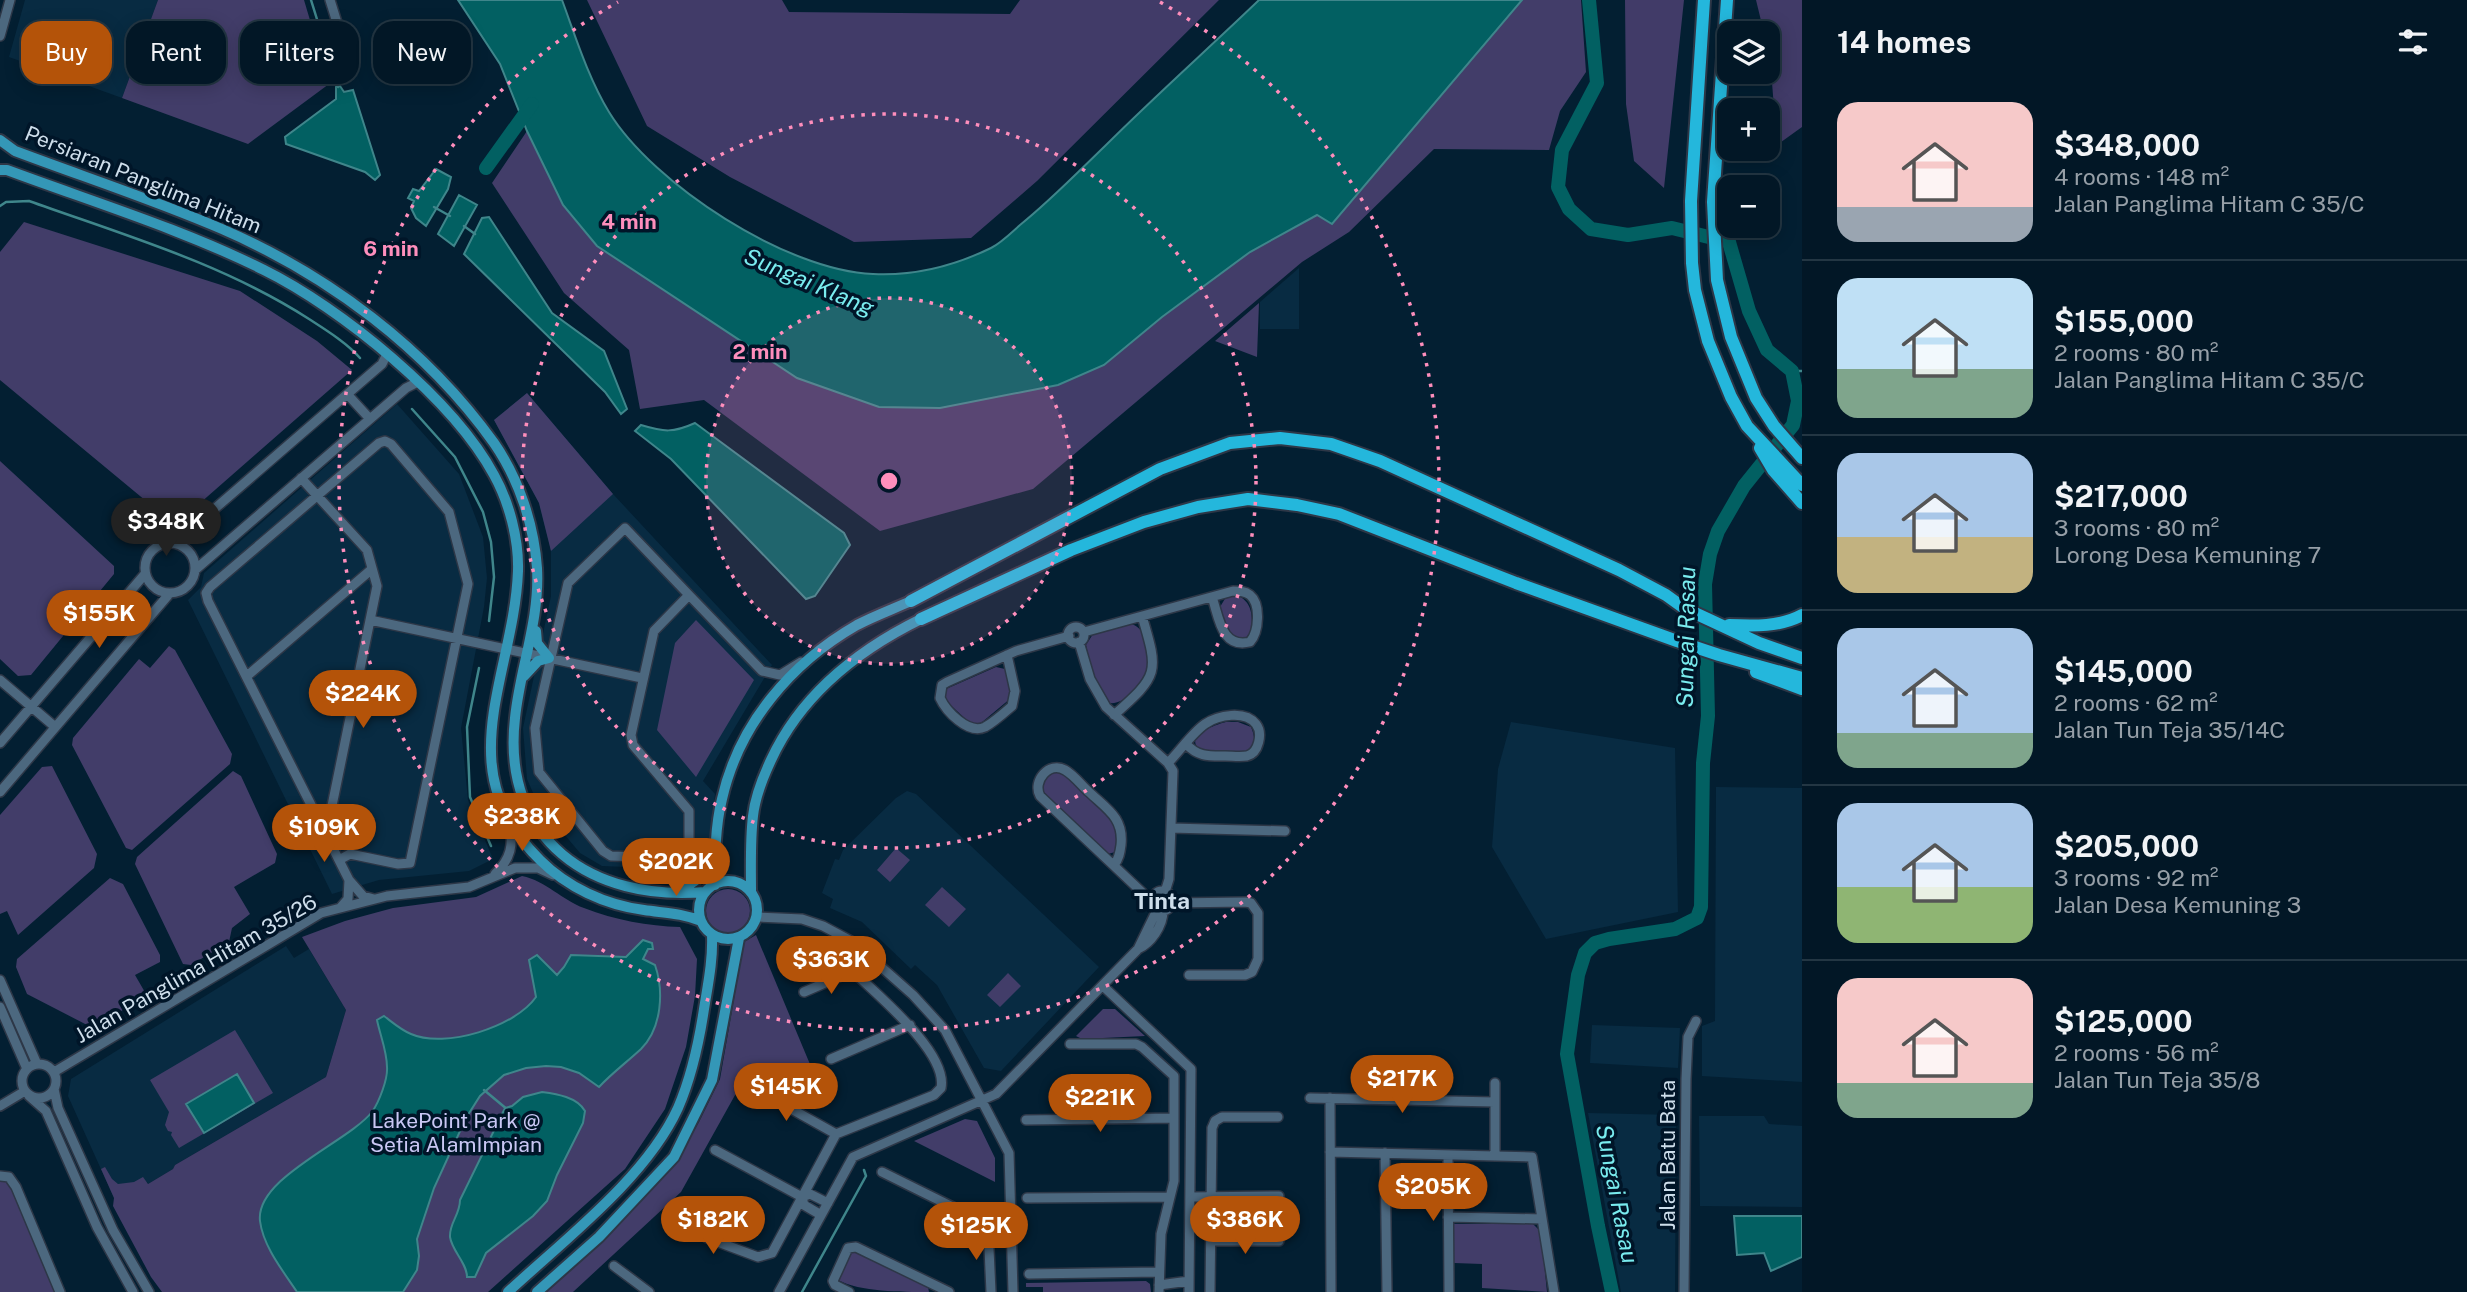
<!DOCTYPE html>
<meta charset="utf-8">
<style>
body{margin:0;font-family:"Public Sans",sans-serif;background:#0c202e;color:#f1f3f6;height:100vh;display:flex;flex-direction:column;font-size:26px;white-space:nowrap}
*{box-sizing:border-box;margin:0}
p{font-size:23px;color:#969fa7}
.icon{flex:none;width:38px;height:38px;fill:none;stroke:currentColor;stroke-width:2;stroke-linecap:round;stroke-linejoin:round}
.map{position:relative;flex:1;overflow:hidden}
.sheet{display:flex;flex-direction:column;background:#021726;width:665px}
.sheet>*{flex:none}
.hud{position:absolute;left:21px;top:21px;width:665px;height:63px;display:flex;gap:14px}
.fabs{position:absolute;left:1717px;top:21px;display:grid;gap:14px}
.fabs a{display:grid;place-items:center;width:63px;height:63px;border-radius:14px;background:#021726;box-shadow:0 4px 18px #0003,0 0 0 2px #233643;font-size:35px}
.price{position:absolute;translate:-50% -60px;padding:0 16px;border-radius:24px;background:#b45309;color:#fff;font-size:23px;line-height:46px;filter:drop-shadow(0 2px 4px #0008)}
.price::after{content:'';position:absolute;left:50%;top:42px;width:21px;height:16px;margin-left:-10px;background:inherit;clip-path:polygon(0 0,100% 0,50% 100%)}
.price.on{background:#222;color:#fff}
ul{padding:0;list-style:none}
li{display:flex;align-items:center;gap:21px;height:175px;padding:0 35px}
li+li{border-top:2px solid #233643}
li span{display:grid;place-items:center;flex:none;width:196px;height:140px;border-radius:21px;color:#555}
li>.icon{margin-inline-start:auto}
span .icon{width:84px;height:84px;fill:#fffc;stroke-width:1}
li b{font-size:30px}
h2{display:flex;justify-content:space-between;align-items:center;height:84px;padding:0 35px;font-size:30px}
.pill{padding:0 24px;border-radius:21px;background:#021726;box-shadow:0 4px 18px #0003,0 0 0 2px #233643;font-size:24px;line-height:63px}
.pill.on{background:#b45309;color:#fff}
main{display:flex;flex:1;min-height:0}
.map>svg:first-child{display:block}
.built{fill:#082b42}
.green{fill:#423d69}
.forest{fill:#413b68}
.water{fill:#026062;stroke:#3f868b;stroke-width:2}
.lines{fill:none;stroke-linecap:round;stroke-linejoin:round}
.stream{stroke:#3f868b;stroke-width:2.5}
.river{stroke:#026062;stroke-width:14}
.minor-casing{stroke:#2d3747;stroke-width:12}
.major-casing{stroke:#2d3747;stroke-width:14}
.highway-casing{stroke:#2d3747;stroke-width:16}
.minor{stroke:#4c687f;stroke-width:9}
.major{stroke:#3497b7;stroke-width:10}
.highway{stroke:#24b7dc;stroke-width:12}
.ring{fill:none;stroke:#fe8ebc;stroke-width:3.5;stroke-dasharray:3.5 7}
.labels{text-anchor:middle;stroke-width:7;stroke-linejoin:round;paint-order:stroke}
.street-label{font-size:21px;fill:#cedeeb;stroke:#001528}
.park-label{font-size:21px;fill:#c9c7f4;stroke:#001528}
.water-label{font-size:23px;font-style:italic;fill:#79ecef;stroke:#001528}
.neighbourhood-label{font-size:23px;font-weight:bold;fill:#cedeeb;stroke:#001528}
.centre{fill:#fe8ebc;stroke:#001528;stroke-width:3.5}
.ring-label{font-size:21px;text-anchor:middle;font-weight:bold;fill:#fe8ebc;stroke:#001528;stroke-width:7;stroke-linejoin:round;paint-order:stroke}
</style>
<main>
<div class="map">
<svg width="1802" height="1292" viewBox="0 0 1802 1292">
<rect width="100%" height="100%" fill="#031f32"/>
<!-- built -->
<path class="built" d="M25,0H158L122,98L9,57Z
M1299,268V329H1260V302Z
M527,393L613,494L772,665L703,781L715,794L708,858L683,879H649L650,868L602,866L580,853L537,802L527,779L523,728L551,596V551L539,503L494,420Z
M397,404L459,474L483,537L487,578L484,607L461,728L468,800L493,859L469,871L379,880L332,894L188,600L201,587L204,573Z
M1511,722L1675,748L1678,912L1546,939L1492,847L1498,769Z
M1716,787L1802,788V1082L1702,1076V1026L1715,1021Z
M907,791L916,794L1099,967L1001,1071L984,1068L937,985L915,965L911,969L862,922L830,908L833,899L822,893L835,859L839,860L843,850L896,798Z
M286,946L294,958L309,949L346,1010L326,1077L175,1165L173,1169L148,1184L147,1182L114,1198L68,1096L71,1079Z
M1592,1025L1680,1028L1678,1068L1590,1063Z
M1588,1113L1676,1115L1675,1292H1621Z
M1699,1116H1764L1769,1124L1802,1126V1207L1700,1206Z"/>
<!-- green -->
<path class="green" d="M158,0H304L329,84L248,144L122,98Z
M1522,0H1581L1586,72L1560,111L1549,150L1434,149L1349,232L1302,262L1033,489L880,531L704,400L640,409L629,350L564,293L492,183L527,131L563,205L940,408L1058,385L1104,365L1162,317L1250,252L1317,215L1332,224Z
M24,222L240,291L317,341L352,370L175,525L0,380V252Z
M1259,303L1257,357L1215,341Z
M527,393L613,494L551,551L539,503L494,420Z
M0,461L114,566V574L31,675L18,676L0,659Z
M1237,595C1253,603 1252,615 1252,631L1244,640C1227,638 1225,622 1220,607L1226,597Z
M696,620L754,680L696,777L657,730L675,643Z
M1129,624C1147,625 1151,654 1148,669C1146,683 1123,706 1109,703L1094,679L1086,645L1093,634Z
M169,646L175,650L232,754L230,764L132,850L126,848L72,745L73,738L139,659L150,668Z
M996,667L1005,669L1007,673L1011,698L981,723H970L945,700L944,695L946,689Z
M1226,722H1238L1251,727C1255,737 1257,746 1246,752H1204C1179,738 1214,725 1226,722Z
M52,766L97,854L94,868L18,935L7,911L0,914V815L42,767Z
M233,771L241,776L277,854L275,863L234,887L250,914L232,928L229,942L191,965L183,964L135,864L137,857Z
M1053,773H1063L1114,822L1117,848L1115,852L1108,854L1104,853L1042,790V781Z
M896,848L910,860L890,882L877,870Z
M522,876C546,881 562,900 584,908C615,920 648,926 680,927L697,959L695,996L686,1047L665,1109L625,1169L488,1292H162L151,1277L113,1206L114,1198L101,1169L105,1167L112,1179L118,1184L134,1182L143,1177L148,1184L173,1169L175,1165L326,1077L346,1010L302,937L345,921L393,908L476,897Z
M110,878L123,884L160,955V962L135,975L146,994L142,999L97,1025L89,1026L27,994L16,967L17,959Z
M942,887L966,909L949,927L925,905Z
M706 911a22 22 0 1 1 44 0a22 22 0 1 1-44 0Z
M756,935L817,1081L803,1108L751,1078L744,1079L681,1192L573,1292H547L644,1198L676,1162L699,1122L720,1079L744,942Z
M1008,973L1021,986L1000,1007L987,995Z
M1103,1009H1115L1145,1036L1082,1039L1076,1036Z
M235,1030L273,1093L179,1148L171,1135L172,1132L168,1131L165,1125L169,1112L150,1080Z
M965,1119L977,1121L995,1158V1182L914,1141Z
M2,1180L11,1184L57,1292H0V1181Z
M1222,1203H1287L1288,1233L1221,1235L1218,1230L1217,1208Z
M1453,1224H1533L1541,1232L1547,1292L1482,1288V1264L1454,1263Z
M857,1250L928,1287L929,1292C901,1292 860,1292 838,1280L851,1251Z
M1146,1281L1150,1284L1151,1292H1043V1287H1026V1283Z"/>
<!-- forest -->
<path class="forest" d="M587,0H782L789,12L1010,14L1020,0H1219L1037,181L971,238L854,242L730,177L647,126Z
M1625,0H1684L1664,188L1634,161L1626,104Z
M1756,0H1802V127L1777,145L1768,33H1764Z"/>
<!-- water -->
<path class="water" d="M458,0H562C576,38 588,77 609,112C653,184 787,271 873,274C913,276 954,266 991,248C1001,243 1011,233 1020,225C1050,201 1077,173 1105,146C1155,96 1208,49 1259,0H1522L1332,224L1317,215L1250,252L1162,317L1104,365L1058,385L940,408L879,407L797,378L597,246L563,205L527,131L500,64Z
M340,86L344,92L353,90L380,175L375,180L365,172L286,144L285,137L336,99V87Z
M436,169L451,177L448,189L426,226L416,218L411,208L414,201L408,198L413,189L419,191Z
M459,195L477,205L454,246L438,234Z
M489,217L552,313L604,351L627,409L621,414L605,392L464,254L482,218Z
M695,423L844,533L850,545L815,596L806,599L671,459L635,431L641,425C664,432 673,433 695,423Z
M643,940L652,943L653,949H648L643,959L655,965C664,991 662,1028 641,1049C627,1062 612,1073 599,1087L579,1073L561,1067L546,1066L526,1068L504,1075L480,1096L466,1118L434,1188L417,1239L419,1256L417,1270L403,1292H297C283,1271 263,1246 260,1221C255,1178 348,1142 372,1112C379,1102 388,1079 387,1067C387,1051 380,1035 377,1020L384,1016C392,1022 401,1030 411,1034C445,1049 515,1027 536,997L529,960L537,955L557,975L564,967L571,955L626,957Z
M237,1074L254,1103L204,1133L186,1104Z
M542,1092C557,1094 577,1097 585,1111L583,1123L557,1175L547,1201L533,1216L486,1253L475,1277H467C467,1263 452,1251 450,1237C449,1223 460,1215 460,1200L505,1108L512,1106L523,1097Z
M1802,1216V1257L1771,1271L1764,1253L1737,1255L1734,1216Z"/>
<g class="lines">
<!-- stream -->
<path class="stream" d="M311,0L338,87
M0,206L6,202L29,201C124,235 224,264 309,319C326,330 347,343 360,358
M434,207L450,216
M464,226L475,234
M1792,371H1802
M412,409L455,457L483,512L491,542L494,577L489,621
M479,668L467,727L470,797L491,846
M484,1090L508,1110
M802,1292L866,1176L864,1170"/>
<!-- river -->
<path class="river" d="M1589,0L1597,83L1562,150L1558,187L1569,209L1591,229L1628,235L1672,228L1729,242L1749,311L1767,350L1792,371L1798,401L1793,425L1744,486L1718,531L1710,554L1705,584L1708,716L1703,763L1701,907L1697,918L1675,929L1609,939L1595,943L1585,953L1578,975L1567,1054L1598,1226L1612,1292
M486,168L532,104"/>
<!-- minor casing -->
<g class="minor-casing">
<path id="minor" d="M330,0L348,58
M0,36L10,0
M348,395L370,419
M301,478L367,550L377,586L326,835
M625,528L689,595L654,631L631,735L633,745L689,811V845L671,858L611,856L603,851L539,772L535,728L568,583Z
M145 568a25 25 0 1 1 50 0a25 25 0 1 1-50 0Z
M175,543L382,364L387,354
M195,570L406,388L418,382
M689,595L762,671L780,675L801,662
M370,620L642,678
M1068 635a8 8 0 1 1 16 0a8 8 0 1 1-16 0Z
M1084,632L1233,591C1239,591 1245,591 1250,595C1261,604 1259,632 1250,642C1221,649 1219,617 1212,597
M1079,642L1090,679L1106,707L1168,763L1173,771L1169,879L1165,892
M1007,655L1015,691L1012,706C1004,713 994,722 985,727C968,735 946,711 940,698L942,685L947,682L1016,651L1069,636
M247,676L372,569
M0,680L54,726
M1114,715C1159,675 1159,673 1142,616
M0,743L145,574
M1168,763C1180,751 1192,733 1205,724C1218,715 1245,710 1256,724C1263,733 1259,753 1247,756C1240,757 1232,756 1225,756C1209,756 1198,757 1186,744
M0,792L170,593
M1171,828L1285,831
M339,860L350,854L398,864L410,863L468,584L449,512L391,444L385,441L379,443L210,587L206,593L208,601L349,880L363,896L374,899
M1114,865C1119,859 1120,853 1121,845C1124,818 1107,809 1089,792C1082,786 1074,775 1065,770C1049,761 1032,781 1040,796L1146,896L1153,898
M495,874C511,859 514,844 509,824
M1152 901a10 10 0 1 1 20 0a10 10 0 1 1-20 0Z
M1172,903L1245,902L1251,903L1258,913V959L1252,972L1245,975H1189
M341,907L348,899L349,880
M757,917L802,919L823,926L853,942L913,995L945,1030L1009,1153L1013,1292
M1138,949L1157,910
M0,980L37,1064
M1103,986L1191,1069L1189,1292
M0,1007L27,1069
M1070,1044H1136L1142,1047L1174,1076V1181L1161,1234L1159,1292
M831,1059L910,1025
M22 1081a17 17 0 1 1 34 0a17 17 0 1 1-34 0Z
M54,1072L321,913L387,896L469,887L515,868H538L553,875
M750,1086L836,1134
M54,1089L58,1108L113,1230L149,1292
M29,1096L46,1111L97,1227L133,1292
M1310,1098L1495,1102
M1330,1098L1331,1292
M0,1106L25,1091
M1026,1120L1174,1118
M715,1150L802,1197L810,1194L828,1203
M1330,1152L1532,1157L1554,1292
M1385,1153L1387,1292
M1448,1155L1449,1292
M1495,1156V1083
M882,1172L981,1221L988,1227L991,1292
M0,1176L9,1177L16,1187L60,1292
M802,1197L804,1205L821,1215
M1191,1197L1279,1196
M1027,1198L1170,1197
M674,1214L707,1238L758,1257L772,1253L836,1134L934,1095L941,1088C948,1054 882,999 859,977L848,973L804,992
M1448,1217L1542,1219
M1211,1241H1279
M614,1266L649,1292
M1029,1274L1158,1272
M1159,1285L1189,1281
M779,1292L853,1157L996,1094L1138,949C1151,943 1163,926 1163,911
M849,1292L835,1285L833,1281L848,1248L856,1247L949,1292
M1210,1292L1212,1128L1215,1121L1222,1117H1278
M1684,1292L1686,1079L1688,1037L1696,1021"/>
</g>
<!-- major casing -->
<g class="major-casing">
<path id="major" d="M0,140L15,151C84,177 155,200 222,229C328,275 426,348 494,443C519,479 534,525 537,568C540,620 520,668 515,718C501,840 592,902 705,892
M0,170H7C93,202 182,229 264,270C341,308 453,399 494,475C509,502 519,539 518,571C514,676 447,769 540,860C567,887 605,905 644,910C664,913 682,913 701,921
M524,676L538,661L549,658L537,643L536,631
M699 910a29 29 0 1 1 58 0a29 29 0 1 1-58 0Z
M715,885C715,856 715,827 722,799C739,724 791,663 857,625C874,616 893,609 911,601
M676,891C695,884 706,874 713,855
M751,892C751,867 750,841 753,816C755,797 763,777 771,760C801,695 858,650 921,619
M508,1292C564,1240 646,1178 678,1108C691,1078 699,1042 704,1009C708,984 713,960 712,935
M537,1292L599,1237L674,1157L712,1080L739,938"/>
</g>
<!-- highway casing -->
<g class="highway-casing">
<path id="highway" d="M1704,0L1691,201L1692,263L1695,290L1708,341L1731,397L1747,426L1802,485
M1727,0L1713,202L1717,280L1731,337L1756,398L1774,426L1802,458
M1760,448L1773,470L1802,503
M911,601L1160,469L1230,443L1280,438L1331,444L1380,461L1619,570L1666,595L1684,608L1759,643L1802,658
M921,619L1071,550L1144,522L1198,507L1248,499L1297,505L1339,514L1516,583L1677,641L1719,655L1802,678
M1729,625C1754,626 1780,627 1802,615
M1756,672L1802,689"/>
</g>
<!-- minor -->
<use href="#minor" class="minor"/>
<!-- major -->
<use href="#major" class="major"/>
<!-- highway -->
<use href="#highway" class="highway"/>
</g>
<!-- distance rings -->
<circle cx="889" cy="481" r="183" fill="#fe8ebc" fill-opacity=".12"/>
<g class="ring">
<circle cx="889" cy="481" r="183"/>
<circle cx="889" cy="481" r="367"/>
<path d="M1160 2A550 550 0 1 1 618 2"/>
</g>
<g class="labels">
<!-- street labels -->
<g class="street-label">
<text transform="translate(143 180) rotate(22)" y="7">Persiaran Panglima Hitam</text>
<text transform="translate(196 969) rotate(-30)" y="7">Jalan Panglima Hitam 35/26</text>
<text transform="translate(1668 1155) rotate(-90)" y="7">Jalan Batu Bata</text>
</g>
<!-- park labels -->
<g class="park-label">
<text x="456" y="1128">LakePoint Park @<tspan x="456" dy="24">Setia AlamImpian</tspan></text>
</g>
<!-- water labels -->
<g class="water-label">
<text transform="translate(809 282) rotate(23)" y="8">Sungai Klang</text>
<text transform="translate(1686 637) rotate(-89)" y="8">Sungai Rasau</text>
<text transform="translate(1617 1194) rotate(79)" y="8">Sungai Rasau</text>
</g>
<!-- neighbourhood labels -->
<g class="neighbourhood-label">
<text x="1162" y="909">Tinta</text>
</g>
</g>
<circle cx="889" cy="481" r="10" class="centre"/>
<g class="ring-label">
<text x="629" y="229">4 min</text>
<text x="391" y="256">6 min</text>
<text x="760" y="359">2 min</text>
</g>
</svg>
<div class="fabs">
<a><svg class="icon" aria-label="layers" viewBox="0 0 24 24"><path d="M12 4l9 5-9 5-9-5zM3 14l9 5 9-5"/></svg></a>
<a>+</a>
<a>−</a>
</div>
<b class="price on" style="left:166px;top:558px">$348K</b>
<b class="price" style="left:99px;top:650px">$155K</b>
<b class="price" style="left:363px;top:730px">$224K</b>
<b class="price" style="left:522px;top:853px">$238K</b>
<b class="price" style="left:324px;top:864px">$109K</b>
<b class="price" style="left:676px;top:898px">$202K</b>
<b class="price" style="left:831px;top:996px">$363K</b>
<b class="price" style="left:1402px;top:1115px">$217K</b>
<b class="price" style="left:786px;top:1123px">$145K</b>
<b class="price" style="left:1100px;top:1134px">$221K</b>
<b class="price" style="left:1433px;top:1223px">$205K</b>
<b class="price" style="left:713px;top:1256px">$182K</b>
<b class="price" style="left:1245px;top:1256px">$386K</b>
<b class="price" style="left:976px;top:1262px">$125K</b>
<div class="hud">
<a class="pill on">Buy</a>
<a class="pill">Rent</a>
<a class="pill">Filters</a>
<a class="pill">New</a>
</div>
</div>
<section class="sheet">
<h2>14 homes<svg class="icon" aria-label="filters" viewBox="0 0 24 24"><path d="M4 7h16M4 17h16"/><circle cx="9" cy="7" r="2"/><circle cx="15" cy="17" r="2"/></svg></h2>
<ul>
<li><span style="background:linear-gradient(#f6c9c9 75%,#9aa5b1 0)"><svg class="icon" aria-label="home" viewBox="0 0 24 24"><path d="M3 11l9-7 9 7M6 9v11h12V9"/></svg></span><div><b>$348,000</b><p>4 rooms · 148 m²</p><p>Jalan Panglima Hitam C 35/C</p></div></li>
<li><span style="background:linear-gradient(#bfe0f5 65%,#7fa58c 0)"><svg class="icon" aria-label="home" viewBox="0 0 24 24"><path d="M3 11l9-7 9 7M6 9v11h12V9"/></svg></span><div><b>$155,000</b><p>2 rooms · 80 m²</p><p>Jalan Panglima Hitam C 35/C</p></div></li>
<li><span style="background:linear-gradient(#a9c7e8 60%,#c2b280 0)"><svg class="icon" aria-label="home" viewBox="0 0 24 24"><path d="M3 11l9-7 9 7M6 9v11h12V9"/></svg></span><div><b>$217,000</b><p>3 rooms · 80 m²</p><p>Lorong Desa Kemuning 7</p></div></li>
<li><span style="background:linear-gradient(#a9c7e8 75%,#7fa58c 0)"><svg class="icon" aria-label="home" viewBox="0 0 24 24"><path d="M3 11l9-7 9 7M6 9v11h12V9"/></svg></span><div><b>$145,000</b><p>2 rooms · 62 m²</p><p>Jalan Tun Teja 35/14C</p></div></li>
<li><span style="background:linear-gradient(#a9c7e8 60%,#8fb573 0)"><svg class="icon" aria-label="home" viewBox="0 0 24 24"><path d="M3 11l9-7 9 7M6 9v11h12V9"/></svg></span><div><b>$205,000</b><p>3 rooms · 92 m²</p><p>Jalan Desa Kemuning 3</p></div></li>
<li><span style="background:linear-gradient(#f6c9c9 75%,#7fa58c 0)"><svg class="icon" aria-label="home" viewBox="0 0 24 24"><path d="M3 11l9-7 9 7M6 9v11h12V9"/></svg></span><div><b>$125,000</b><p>2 rooms · 56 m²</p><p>Jalan Tun Teja 35/8</p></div></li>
</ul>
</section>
</main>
